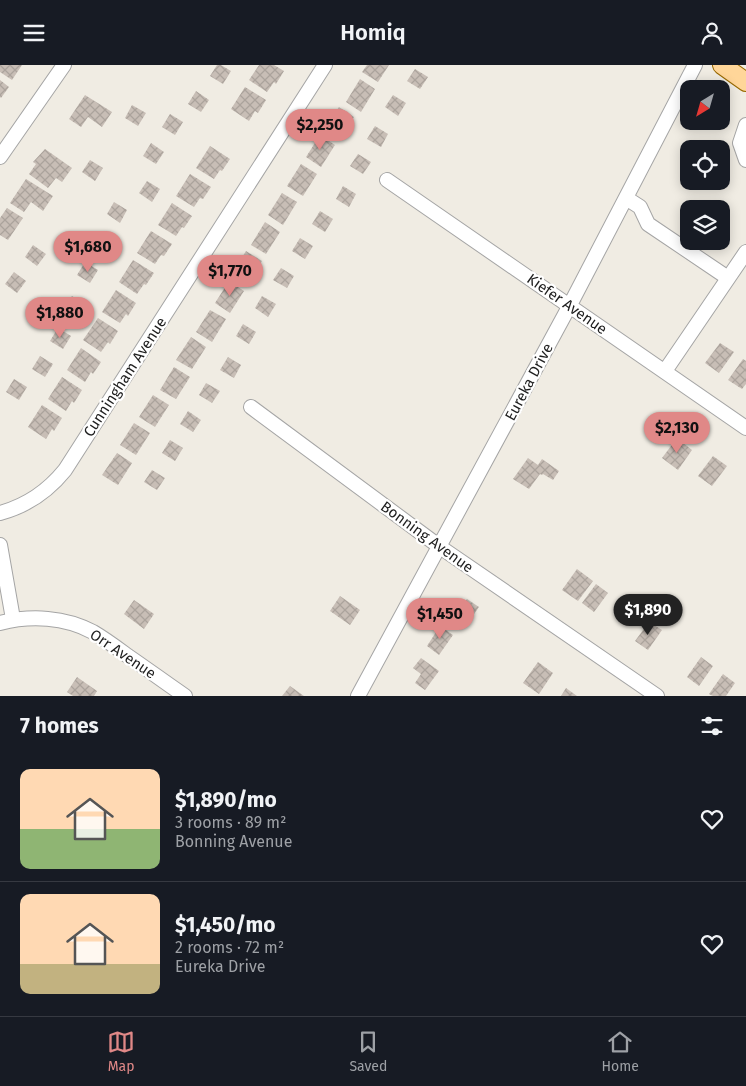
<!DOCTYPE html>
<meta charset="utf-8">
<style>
body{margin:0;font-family:"Fira Sans",sans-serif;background:#242831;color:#f1f3f6;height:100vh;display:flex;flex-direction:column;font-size:19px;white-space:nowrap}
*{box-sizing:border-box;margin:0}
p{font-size:16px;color:#9ea1a6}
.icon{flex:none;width:28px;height:28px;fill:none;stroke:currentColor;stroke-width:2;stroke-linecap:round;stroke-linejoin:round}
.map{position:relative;height:631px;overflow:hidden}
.panel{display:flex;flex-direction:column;background:#171b24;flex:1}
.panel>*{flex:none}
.needle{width:32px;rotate:217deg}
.controls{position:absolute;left:680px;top:15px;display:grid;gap:10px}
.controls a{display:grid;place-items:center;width:50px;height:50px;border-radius:10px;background:#171b24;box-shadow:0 2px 12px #0003;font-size:25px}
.price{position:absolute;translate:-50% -42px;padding:0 11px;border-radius:18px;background:#e08887;color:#111;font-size:16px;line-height:32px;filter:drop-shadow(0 1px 2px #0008)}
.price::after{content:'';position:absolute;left:50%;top:30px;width:15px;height:11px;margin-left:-8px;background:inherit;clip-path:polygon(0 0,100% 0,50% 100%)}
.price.selected{background:#222;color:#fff}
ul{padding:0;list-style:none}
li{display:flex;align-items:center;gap:15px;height:125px;padding:0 20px}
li+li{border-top:1px solid #363941}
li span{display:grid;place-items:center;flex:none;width:140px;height:100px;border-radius:10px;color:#555}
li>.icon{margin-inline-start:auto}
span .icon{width:60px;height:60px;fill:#fffc;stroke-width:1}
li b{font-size:21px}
h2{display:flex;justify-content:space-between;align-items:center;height:60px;padding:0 20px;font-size:21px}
header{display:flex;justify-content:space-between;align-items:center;height:65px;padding:0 20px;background:#171b24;font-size:22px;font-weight:600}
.tab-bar{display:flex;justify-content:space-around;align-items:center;height:70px;border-top:1px solid #363941;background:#171b24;font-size:14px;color:#9ea1a6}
.tab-bar a{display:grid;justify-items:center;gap:2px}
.tab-bar .selected{color:#e08887}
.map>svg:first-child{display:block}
.building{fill:url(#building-cross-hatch)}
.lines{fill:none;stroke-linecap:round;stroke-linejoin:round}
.minor-casing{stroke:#a5a5a5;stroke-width:16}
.major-casing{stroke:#986900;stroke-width:20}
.minor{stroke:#fff;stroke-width:14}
.major{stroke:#ffd699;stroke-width:18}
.labels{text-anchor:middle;stroke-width:4.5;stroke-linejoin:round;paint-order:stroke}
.street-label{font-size:15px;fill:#1e1e1e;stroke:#fff}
</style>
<header><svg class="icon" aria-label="menu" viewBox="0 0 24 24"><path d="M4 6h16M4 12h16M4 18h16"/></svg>Homiq<svg class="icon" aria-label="person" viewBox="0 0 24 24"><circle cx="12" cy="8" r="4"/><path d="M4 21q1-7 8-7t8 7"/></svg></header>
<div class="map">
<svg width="746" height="631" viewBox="0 0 746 631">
<defs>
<pattern id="building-cross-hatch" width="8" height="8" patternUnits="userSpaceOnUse" patternTransform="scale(1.25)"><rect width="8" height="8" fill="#c8beb6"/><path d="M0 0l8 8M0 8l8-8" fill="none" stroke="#aba39c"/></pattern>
</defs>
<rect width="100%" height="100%" fill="#f0ece3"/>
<!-- building -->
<path class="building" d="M0,0H22L12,15L0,7Z
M217,0H221L231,6L223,19L210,11Z
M259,0H274L284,6L276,19L274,17L267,27L249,15Z
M367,0H389L378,17L362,7Z
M415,4L428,12L420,24L407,16Z
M360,14L375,24L361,47L346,37Z
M0,15L9,22L1,33L0,32Z
M245,22L266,35L258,48L255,46L249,56L231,44Z
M196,26L209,35L201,47L188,39Z
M85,30L112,47L102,62L88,52L81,62L69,54Z
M393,30L406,38L398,51L385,42Z
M132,40L146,48L138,61L125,53Z
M339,42L354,52L340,74L324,64Z
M170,49L183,57L175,70L162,62Z
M375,61L388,69L381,82L367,74Z
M320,70L335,80L321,102L306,92Z
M151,78L164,87L156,99L143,91Z
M210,81L230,94L222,106L220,105L214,114L196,103Z
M45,84L72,103L62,117L56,113L48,123L29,109L36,99L33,97Z
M358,89L371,97L363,109L350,101Z
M90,95L103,103L95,116L82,107Z
M301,99L317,109L303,131L287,121Z
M190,109L211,122L203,134L200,133L194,142L176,131Z
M26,114L53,131L43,146L31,137L24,147L10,138Z
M147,116L160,124L152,137L139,128Z
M343,121L356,129L349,142L336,134Z
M282,128L297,137L283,160L268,150Z
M114,137L127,145L120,158L107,149Z
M172,138L192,151L184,163L182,162L176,171L158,160Z
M7,143L23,153L8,175L0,170V153Z
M320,146L333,154L325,167L312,159Z
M265,157L280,167L266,189L251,180Z
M151,166L172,179L164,191L161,190L155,199L137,188Z
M103,169L116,177L108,190L95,182Z
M300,173L313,181L305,194L292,186Z
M33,180L46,189L37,201L25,192Z
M246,186L262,196L247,218L232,208Z
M133,195L154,208L146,220L144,219L137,229L119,217Z
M85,197L98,205L90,218L77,210Z
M281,203L294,211L287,223L273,215Z
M14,207L26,216L17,228L5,219Z
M229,216L244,226L230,248L215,238Z
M116,225L136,238L128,251L126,249L120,258L102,247Z
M72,231L85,239L77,252L64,244Z
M262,231L276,239L268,252L255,243Z
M210,245L226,254L212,277L196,267Z
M98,253L118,266L110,279L108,277L101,287L83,275Z
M243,259L256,267L249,279L236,271Z
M58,263L71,271L63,284L50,276Z
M191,272L206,282L192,304L176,295Z
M720,278L734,287L719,308L705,298Z
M81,283L101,297L93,309L91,307L85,317L67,305Z
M40,291L53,299L45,312L32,304Z
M228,292L241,300L234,313L220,305Z
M743,294L746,296V319L742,324L728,315Z
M174,302L190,312L176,334L160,325Z
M62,312L82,325L74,338L72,336L66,346L48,334Z
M14,314L27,322L19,335L6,327Z
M206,318L220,326L212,338L199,330Z
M153,330L169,340L155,362L139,352Z
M42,340L62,353L54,366L52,364L46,374L28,362Z
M188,346L201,355L193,367L180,359Z
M134,358L150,368L136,390L120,380Z
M677,373L692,385L678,405L662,393Z
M170,375L183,383L175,396L162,388Z
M117,388L132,398L118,420L102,410Z
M713,391L727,401L712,421L698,411Z
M528,393L538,400L542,394L559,406L553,415L543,409L542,410L540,409L529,424L513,414Z
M152,405L165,413L157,425L144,417Z
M577,504L593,516L578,536L562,525Z
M596,519L608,528L594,547L582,538Z
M340,531L360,545L350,560L330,546Z
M467,534L479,542L465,562L453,553Z
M134,535L154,549L144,564L124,549Z
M649,557L662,565L648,585L635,576Z
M440,561L453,570L439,590L427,581Z
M701,592L713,601L699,621L687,612Z
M421,593L439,606L425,625L415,618L421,609L413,603Z
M538,597L553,608L539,629L523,618Z
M723,609L735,618L726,631H713L709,629Z
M77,612L97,626L94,631H73L67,627Z
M290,621L304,631H282Z
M566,623L577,631H561Z"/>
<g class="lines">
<!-- minor casing -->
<g class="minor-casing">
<path id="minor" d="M746,60L740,78L746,95
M0,92L64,0
M387,115L746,363
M626,133L640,142L648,159L728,213
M665,306L746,187
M251,342L440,482L657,631
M0,448C26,441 48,426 65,405L325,0
M0,480L13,554
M0,558C31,550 65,552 93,567C105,574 117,583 128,591C147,604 166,618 185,631
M358,631L570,240L695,0"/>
</g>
<!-- major casing -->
<g class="major-casing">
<path id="major" d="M722,0L746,17"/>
</g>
<!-- minor -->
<use href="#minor" class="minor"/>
<!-- major -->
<use href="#major" class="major"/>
</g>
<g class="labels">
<!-- street labels -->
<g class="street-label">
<text transform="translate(567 239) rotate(35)" y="5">Kiefer Avenue</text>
<text transform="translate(125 312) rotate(-57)" y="5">Cunningham Avenue</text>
<text transform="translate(529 317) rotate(-62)" y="5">Eureka Drive</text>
<text transform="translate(427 472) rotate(36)" y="5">Bonning Avenue</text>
<text transform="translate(123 589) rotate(34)" y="5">Orr Avenue</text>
</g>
</g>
</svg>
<div class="controls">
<a><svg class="needle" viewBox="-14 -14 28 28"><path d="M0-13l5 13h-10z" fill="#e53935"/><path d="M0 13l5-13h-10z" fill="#9ea1a6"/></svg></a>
<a><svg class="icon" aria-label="locate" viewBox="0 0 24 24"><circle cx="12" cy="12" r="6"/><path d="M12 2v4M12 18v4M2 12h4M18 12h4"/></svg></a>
<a><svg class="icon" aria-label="layers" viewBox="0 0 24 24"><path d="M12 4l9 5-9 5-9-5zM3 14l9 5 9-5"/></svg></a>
</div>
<b class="price" style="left:320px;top:86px">$2,250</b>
<b class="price" style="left:88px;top:208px">$1,680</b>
<b class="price" style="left:230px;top:232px">$1,770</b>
<b class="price" style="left:60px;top:274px">$1,880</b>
<b class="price" style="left:677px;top:389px">$2,130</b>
<b class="price selected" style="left:648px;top:571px">$1,890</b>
<b class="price" style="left:440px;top:575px">$1,450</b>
</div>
<section class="panel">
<h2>7 homes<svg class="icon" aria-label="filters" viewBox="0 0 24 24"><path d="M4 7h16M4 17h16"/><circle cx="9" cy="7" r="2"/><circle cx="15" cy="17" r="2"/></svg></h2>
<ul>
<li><span style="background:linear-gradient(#ffd9b3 60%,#8fb573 0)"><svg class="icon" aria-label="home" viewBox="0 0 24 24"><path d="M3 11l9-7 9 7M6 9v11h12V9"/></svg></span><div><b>$1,890/mo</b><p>3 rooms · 89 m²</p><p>Bonning Avenue</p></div><svg class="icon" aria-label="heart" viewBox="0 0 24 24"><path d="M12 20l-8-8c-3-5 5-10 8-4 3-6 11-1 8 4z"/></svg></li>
<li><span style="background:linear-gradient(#ffd9b3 70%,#c2b280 0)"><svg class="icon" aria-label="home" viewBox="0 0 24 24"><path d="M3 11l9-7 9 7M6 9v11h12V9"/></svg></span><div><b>$1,450/mo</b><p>2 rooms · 72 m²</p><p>Eureka Drive</p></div><svg class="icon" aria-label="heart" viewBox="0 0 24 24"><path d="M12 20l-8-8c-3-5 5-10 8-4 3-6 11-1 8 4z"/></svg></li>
</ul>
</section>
<nav class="tab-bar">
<a class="selected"><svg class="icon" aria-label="map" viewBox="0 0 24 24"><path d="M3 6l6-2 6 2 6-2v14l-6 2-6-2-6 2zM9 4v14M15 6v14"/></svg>Map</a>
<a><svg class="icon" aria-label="saved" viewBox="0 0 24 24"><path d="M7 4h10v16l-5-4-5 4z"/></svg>Saved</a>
<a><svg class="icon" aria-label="home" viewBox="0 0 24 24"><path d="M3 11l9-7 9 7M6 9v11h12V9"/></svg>Home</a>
</nav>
